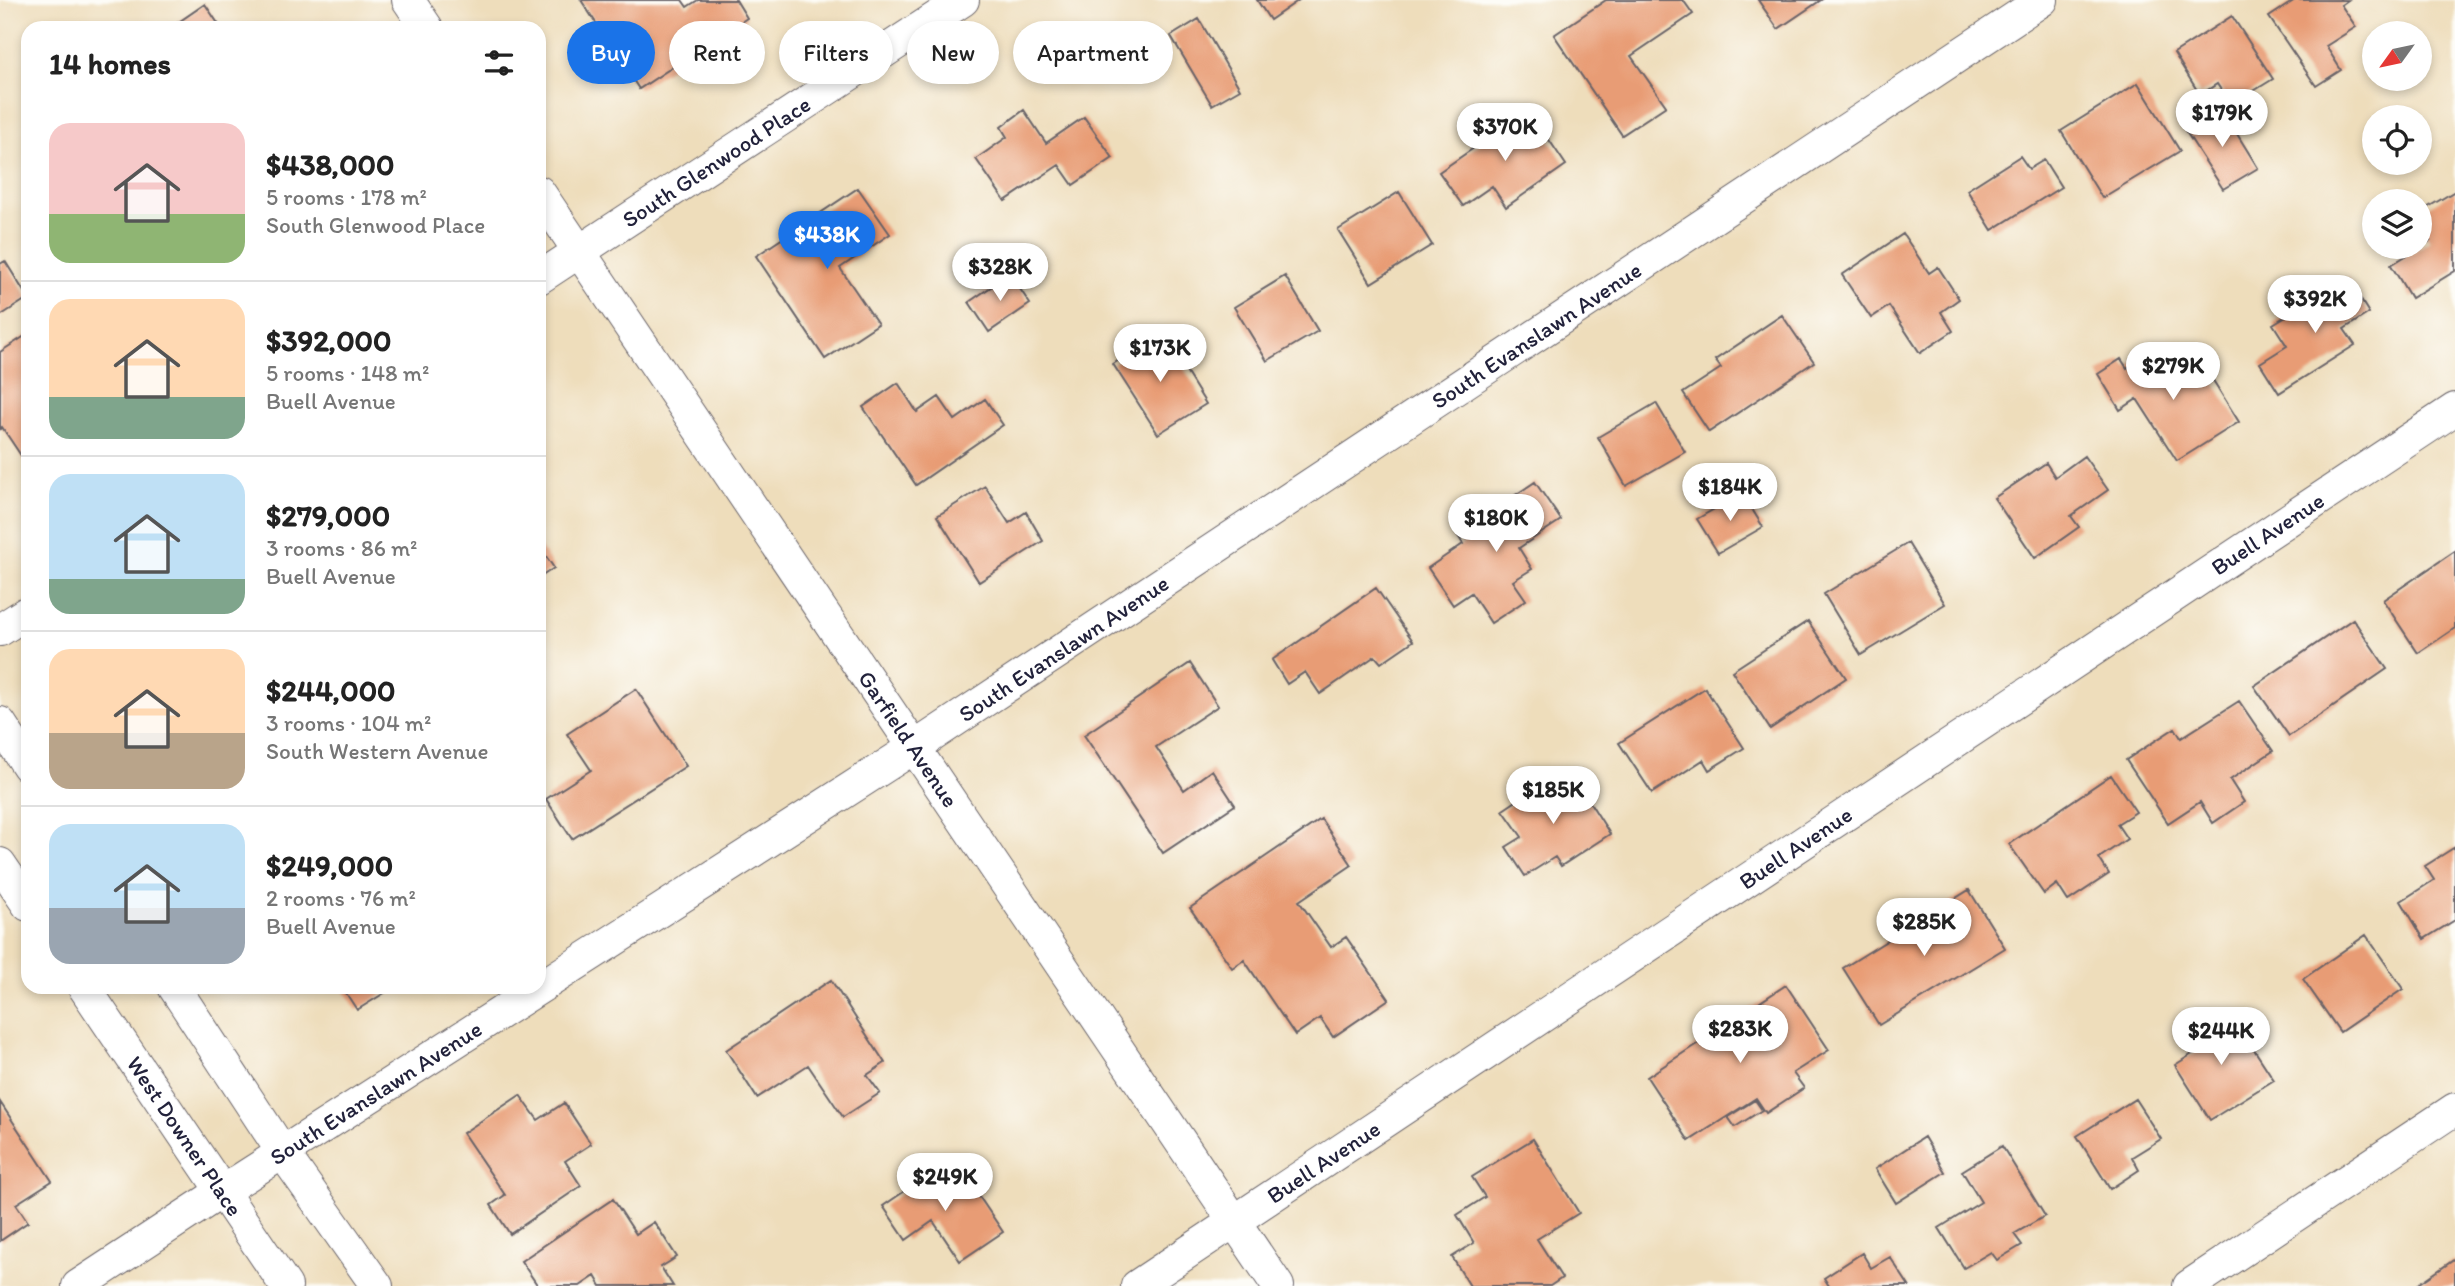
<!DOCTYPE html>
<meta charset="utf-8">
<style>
body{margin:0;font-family:Itim,sans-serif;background:#f6f6f6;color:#222;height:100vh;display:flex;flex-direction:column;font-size:26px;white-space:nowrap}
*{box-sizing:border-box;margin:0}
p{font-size:23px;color:#767676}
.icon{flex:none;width:38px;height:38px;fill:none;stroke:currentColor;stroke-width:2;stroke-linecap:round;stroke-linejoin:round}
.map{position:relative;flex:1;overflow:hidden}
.sheet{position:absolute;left:21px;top:21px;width:525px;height:973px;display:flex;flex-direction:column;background:#fff;border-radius:21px;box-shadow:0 4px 10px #0003}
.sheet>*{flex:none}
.hud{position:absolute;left:567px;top:21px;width:665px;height:63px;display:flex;gap:14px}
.needle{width:46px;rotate:237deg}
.tools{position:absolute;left:2362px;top:21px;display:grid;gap:14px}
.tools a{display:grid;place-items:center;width:70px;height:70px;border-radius:50%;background:#fff;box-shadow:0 4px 10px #0003;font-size:35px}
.price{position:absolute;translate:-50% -60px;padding:0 16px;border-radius:24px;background:#fff;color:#222;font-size:23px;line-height:46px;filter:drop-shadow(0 2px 4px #0008)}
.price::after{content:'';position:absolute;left:50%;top:42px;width:21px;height:16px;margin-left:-10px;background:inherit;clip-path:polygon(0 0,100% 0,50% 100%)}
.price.active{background:#1a73e8;color:#fff}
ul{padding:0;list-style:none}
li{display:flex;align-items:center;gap:21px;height:175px;padding:0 28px}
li+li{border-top:2px solid #e0e0e0}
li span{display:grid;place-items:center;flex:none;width:196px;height:140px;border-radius:21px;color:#555}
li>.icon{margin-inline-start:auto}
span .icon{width:84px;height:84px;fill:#fffc;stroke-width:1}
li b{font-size:30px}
h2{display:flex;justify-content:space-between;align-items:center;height:84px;padding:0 28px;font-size:30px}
.tag{padding:0 24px;border-radius:32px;background:#fff;box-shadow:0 4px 10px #0003;font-size:24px;line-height:63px}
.tag.active{background:#1a73e8;color:#fff}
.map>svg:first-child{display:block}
.building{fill:#e89c74}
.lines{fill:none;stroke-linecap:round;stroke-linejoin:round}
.street-casing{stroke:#696368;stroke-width:34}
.street{stroke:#fff;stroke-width:32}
.labels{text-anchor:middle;stroke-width:5;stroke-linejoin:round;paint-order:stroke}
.street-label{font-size:23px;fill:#22223b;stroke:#fdfcf7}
</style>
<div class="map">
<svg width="2455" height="1286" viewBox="0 0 2455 1286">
<rect width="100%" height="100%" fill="#fdfcf7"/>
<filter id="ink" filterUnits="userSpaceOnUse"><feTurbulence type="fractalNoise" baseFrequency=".0143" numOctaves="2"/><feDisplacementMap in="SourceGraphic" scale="14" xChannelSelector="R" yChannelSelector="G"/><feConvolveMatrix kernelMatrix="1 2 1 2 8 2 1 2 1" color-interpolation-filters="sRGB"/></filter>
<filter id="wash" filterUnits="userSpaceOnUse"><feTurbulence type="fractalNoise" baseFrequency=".00686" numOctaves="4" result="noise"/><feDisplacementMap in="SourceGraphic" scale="28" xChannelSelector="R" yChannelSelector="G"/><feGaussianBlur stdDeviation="1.57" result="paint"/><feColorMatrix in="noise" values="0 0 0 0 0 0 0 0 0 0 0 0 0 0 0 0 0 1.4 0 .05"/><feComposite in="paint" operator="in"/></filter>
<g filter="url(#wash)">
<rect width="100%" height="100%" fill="#edb"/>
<g id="blocks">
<!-- building -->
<path class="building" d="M581,0H682L687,7L698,0H736L747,18L639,89Z
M1257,0H1299L1270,20Z
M1606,0H1683L1693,14L1631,56L1666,106L1622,135L1554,35Z
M1758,0H1821L1778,29Z
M2295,0H2348L2341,5L2356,27L2326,46L2341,70L2316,86L2269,17Z
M205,4L221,28H170Z
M2232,16L2273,79L2231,105L2217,84L2200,95L2174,53Z
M1199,19L1240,89L1212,105L1171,36Z
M2138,83L2180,151L2102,198L2061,131Z
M2221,108L2258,168L2223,189L2185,130Z
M1024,110L1046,143L1084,117L1113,158L1073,185L1059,165L1005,201L976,159L1007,137L1001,127Z
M1529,110L1566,165L1506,207L1492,186L1463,206L1439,172Z
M2020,156L2029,169L2044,160L2061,187L1992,230L1967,190Z
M858,188L890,234L840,268L878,324L825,359L756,256Z
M2455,191V271L2411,298L2391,265L2430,241L2420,225V212Z
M1399,192L1432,245L1371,283L1338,230Z
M1903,234L1929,273L1938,267L1959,299L1941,312L1953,331L1920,353L1889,306L1871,318L1842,275Z
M5,261L28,298L0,316V264Z
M1010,274L1030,304L989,332L969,302Z
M1285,276L1318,331L1267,361L1234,307Z
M2347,278L2369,313L2344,329L2355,345L2279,393L2260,363L2287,346L2273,324Z
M1782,315L1814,362L1709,432L1683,393L1721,368L1715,360Z
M1162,333L1206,404L1158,434L1113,364Z
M28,334V466L2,427L0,429V352Z
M2150,353L2168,381L2201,361L2239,422L2177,461L2137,399L2120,410L2098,374L2121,359L2127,368Z
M898,383L917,412L939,397L955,420L985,399L1003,425L916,485L863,407Z
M1656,403L1685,452L1626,486L1598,437Z
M2084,456L2108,490L2071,516L2079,527L2035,558L1994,498L2046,463L2055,477Z
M1535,482L1561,520L1519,548L1532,569L1513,581L1526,600L1491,623L1471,593L1453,605L1428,568L1463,544L1457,534Z
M985,486L1009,523L1026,512L1043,541L979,582L937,516Z
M1742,493L1763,527L1718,553L1697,519Z
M1908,543L1945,604L1861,655L1824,594Z
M539,546L554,568L539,578Z
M2455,551V628L2418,653L2383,600Z
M1376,588L1413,641L1381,663L1375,656L1320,694L1305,672L1287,684L1272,660Z
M2353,619L2387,669L2289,736L2254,686Z
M1808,621L1846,678L1770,729L1732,671Z
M1190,663L1218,706L1156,747L1184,790L1212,770L1235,805L1163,853L1084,735Z
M1705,688L1744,748L1709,770L1703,760L1652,793L1619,743Z
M636,689L686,766L572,839L546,799L591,770L567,734Z
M2239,701L2273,751L2230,780L2244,802L2213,823L2200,802L2168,823L2126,760L2175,728L2181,738Z
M1555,775L1571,798L1582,790L1610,834L1561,866L1555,857L1525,876L1506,847L1522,837L1503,810Z
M2111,775L2136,812L2117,824L2127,839L2099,858L2109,874L2068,901L2057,884L2044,894L2009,844Z
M1321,819L1352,865L1299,901L1331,947L1346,937L1389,999L1333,1037L1320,1018L1295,1035L1244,960L1232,968L1190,908Z
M2455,847V920L2424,939L2401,901L2434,880L2425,866Z
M1969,890L2005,948L1879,1025L1843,968Z
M2366,935L2403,989L2340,1032L2303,979Z
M831,980L885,1063L867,1075L880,1093L843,1117L808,1065L757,1098L726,1050Z
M1786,985L1829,1050L1793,1073L1804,1088L1766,1113L1756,1098L1689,1141L1647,1077Z
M342,987H394L357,1010Z
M2211,1013L2226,1037L2240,1028L2274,1080L2210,1120L2175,1065L2197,1051L2183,1030Z
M520,1095L538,1120L564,1103L591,1144L565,1161L581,1186L510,1234L491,1205L505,1195L463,1133Z
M2135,1099L2161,1139L2132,1157L2139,1170L2110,1189L2077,1136Z
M1755,1100L1762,1110L1735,1127L1728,1117Z
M0,1102L52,1181L16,1204L28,1222L0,1241Z
M1924,1137L1945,1172L1896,1203L1875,1169Z
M1533,1139L1579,1213L1537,1239L1562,1278L1550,1286H1470L1452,1257L1474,1243L1457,1215L1485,1197L1472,1177Z
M2002,1146L2045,1216L2014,1234L2022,1245L1997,1260L1991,1252L1964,1268L1939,1228L1981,1202L1962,1171Z
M937,1169L948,1185L964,1174L1003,1232L960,1261L933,1221L906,1240L883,1206Z
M613,1199L636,1234L654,1222L677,1257L661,1267L673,1286H601L595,1276L580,1286H538L521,1261Z
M1862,1253L1871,1268L1890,1257L1909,1286H1829L1824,1278Z
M2455,1259V1286H2416Z"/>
</g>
</g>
<g filter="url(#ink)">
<use href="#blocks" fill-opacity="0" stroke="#696368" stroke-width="2"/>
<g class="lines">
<!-- street casing -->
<g class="street-casing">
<g id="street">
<path d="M408,0L427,28"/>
<path id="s1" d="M539,192L1278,1286"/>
<path id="s2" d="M539,278L963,0"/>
<path d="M0,630L28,612"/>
<path d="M0,723L28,766"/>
<path d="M0,864L28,905"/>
<path id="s3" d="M84,987L286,1286"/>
<path d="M174,987L283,1153L377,1286"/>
<path id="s4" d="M78,1286L221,1192L915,747L2042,0"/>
<path id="s5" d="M1137,1286L2455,409"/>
<path d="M2189,1286L2455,1109"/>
</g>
</g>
<!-- street -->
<use href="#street" class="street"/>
</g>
</g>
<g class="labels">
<!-- street labels -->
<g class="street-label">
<text dy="8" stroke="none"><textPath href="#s2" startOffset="212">South Glenwood Place</textPath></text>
<text dy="8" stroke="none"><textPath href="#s4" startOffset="1741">South Evanslawn Avenue</textPath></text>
<text dy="8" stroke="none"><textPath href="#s5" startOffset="1358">Buell Avenue</textPath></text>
<text dy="8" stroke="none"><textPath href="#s4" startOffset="1174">South Evanslawn Avenue</textPath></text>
<text dy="8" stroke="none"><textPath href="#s1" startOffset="660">Garfield Avenue</textPath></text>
<text dy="8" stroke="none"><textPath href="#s5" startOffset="791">Buell Avenue</textPath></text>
<text dy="8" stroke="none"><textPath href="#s4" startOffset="355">South Evanslawn Avenue</textPath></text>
<text dy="8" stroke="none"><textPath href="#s3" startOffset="180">West Downer Place</textPath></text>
<text dy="8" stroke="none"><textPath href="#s5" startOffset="224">Buell Avenue</textPath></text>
</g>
</g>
</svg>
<div class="tools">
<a><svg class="needle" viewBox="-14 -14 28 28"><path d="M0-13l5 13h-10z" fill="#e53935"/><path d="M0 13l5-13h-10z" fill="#767676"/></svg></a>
<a><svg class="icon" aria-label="locate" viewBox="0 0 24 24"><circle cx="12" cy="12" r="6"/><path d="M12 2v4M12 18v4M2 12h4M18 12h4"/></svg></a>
<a><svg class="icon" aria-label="layers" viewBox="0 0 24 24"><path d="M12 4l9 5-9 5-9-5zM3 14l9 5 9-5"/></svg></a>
</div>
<b class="price" style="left:2222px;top:149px">$179K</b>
<b class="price" style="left:1505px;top:163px">$370K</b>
<b class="price active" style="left:827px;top:271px">$438K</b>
<b class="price" style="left:1000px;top:303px">$328K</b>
<b class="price" style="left:2315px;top:335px">$392K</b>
<b class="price" style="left:1160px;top:384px">$173K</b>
<b class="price" style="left:2173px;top:402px">$279K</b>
<b class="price" style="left:1730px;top:523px">$184K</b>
<b class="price" style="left:1496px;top:554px">$180K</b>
<b class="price" style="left:1553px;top:826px">$185K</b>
<b class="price" style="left:1924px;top:958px">$285K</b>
<b class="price" style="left:1740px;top:1065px">$283K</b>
<b class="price" style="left:2221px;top:1067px">$244K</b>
<b class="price" style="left:945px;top:1213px">$249K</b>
<div class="hud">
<a class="tag active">Buy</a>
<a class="tag">Rent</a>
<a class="tag">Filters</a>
<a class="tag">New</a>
<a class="tag">Apartment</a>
</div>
<section class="sheet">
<h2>14 homes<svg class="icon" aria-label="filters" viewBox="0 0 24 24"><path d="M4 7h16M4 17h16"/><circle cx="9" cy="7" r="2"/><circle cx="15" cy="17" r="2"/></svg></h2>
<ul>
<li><span style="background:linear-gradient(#f6c9c9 65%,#8fb573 0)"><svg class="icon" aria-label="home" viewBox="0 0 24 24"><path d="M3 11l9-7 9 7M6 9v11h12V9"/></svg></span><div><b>$438,000</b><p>5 rooms · 178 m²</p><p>South Glenwood Place</p></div></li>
<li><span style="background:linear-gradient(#ffd9b3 70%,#7fa58c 0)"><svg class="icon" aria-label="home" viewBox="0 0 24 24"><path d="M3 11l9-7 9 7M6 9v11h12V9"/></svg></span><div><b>$392,000</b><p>5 rooms · 148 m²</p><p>Buell Avenue</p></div></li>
<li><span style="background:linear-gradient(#bfe0f5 75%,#7fa58c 0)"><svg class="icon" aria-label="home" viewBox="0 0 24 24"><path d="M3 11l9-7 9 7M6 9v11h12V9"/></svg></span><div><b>$279,000</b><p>3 rooms · 86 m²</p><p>Buell Avenue</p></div></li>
<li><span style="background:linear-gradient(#ffd9b3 60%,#b9a48a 0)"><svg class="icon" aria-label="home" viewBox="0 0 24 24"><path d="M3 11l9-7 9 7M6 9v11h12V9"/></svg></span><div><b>$244,000</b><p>3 rooms · 104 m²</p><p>South Western Avenue</p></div></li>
<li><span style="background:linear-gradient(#bfe0f5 60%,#9aa5b1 0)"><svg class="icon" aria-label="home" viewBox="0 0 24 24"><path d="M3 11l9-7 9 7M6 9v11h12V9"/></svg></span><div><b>$249,000</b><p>2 rooms · 76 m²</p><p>Buell Avenue</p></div></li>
</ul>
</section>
</div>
